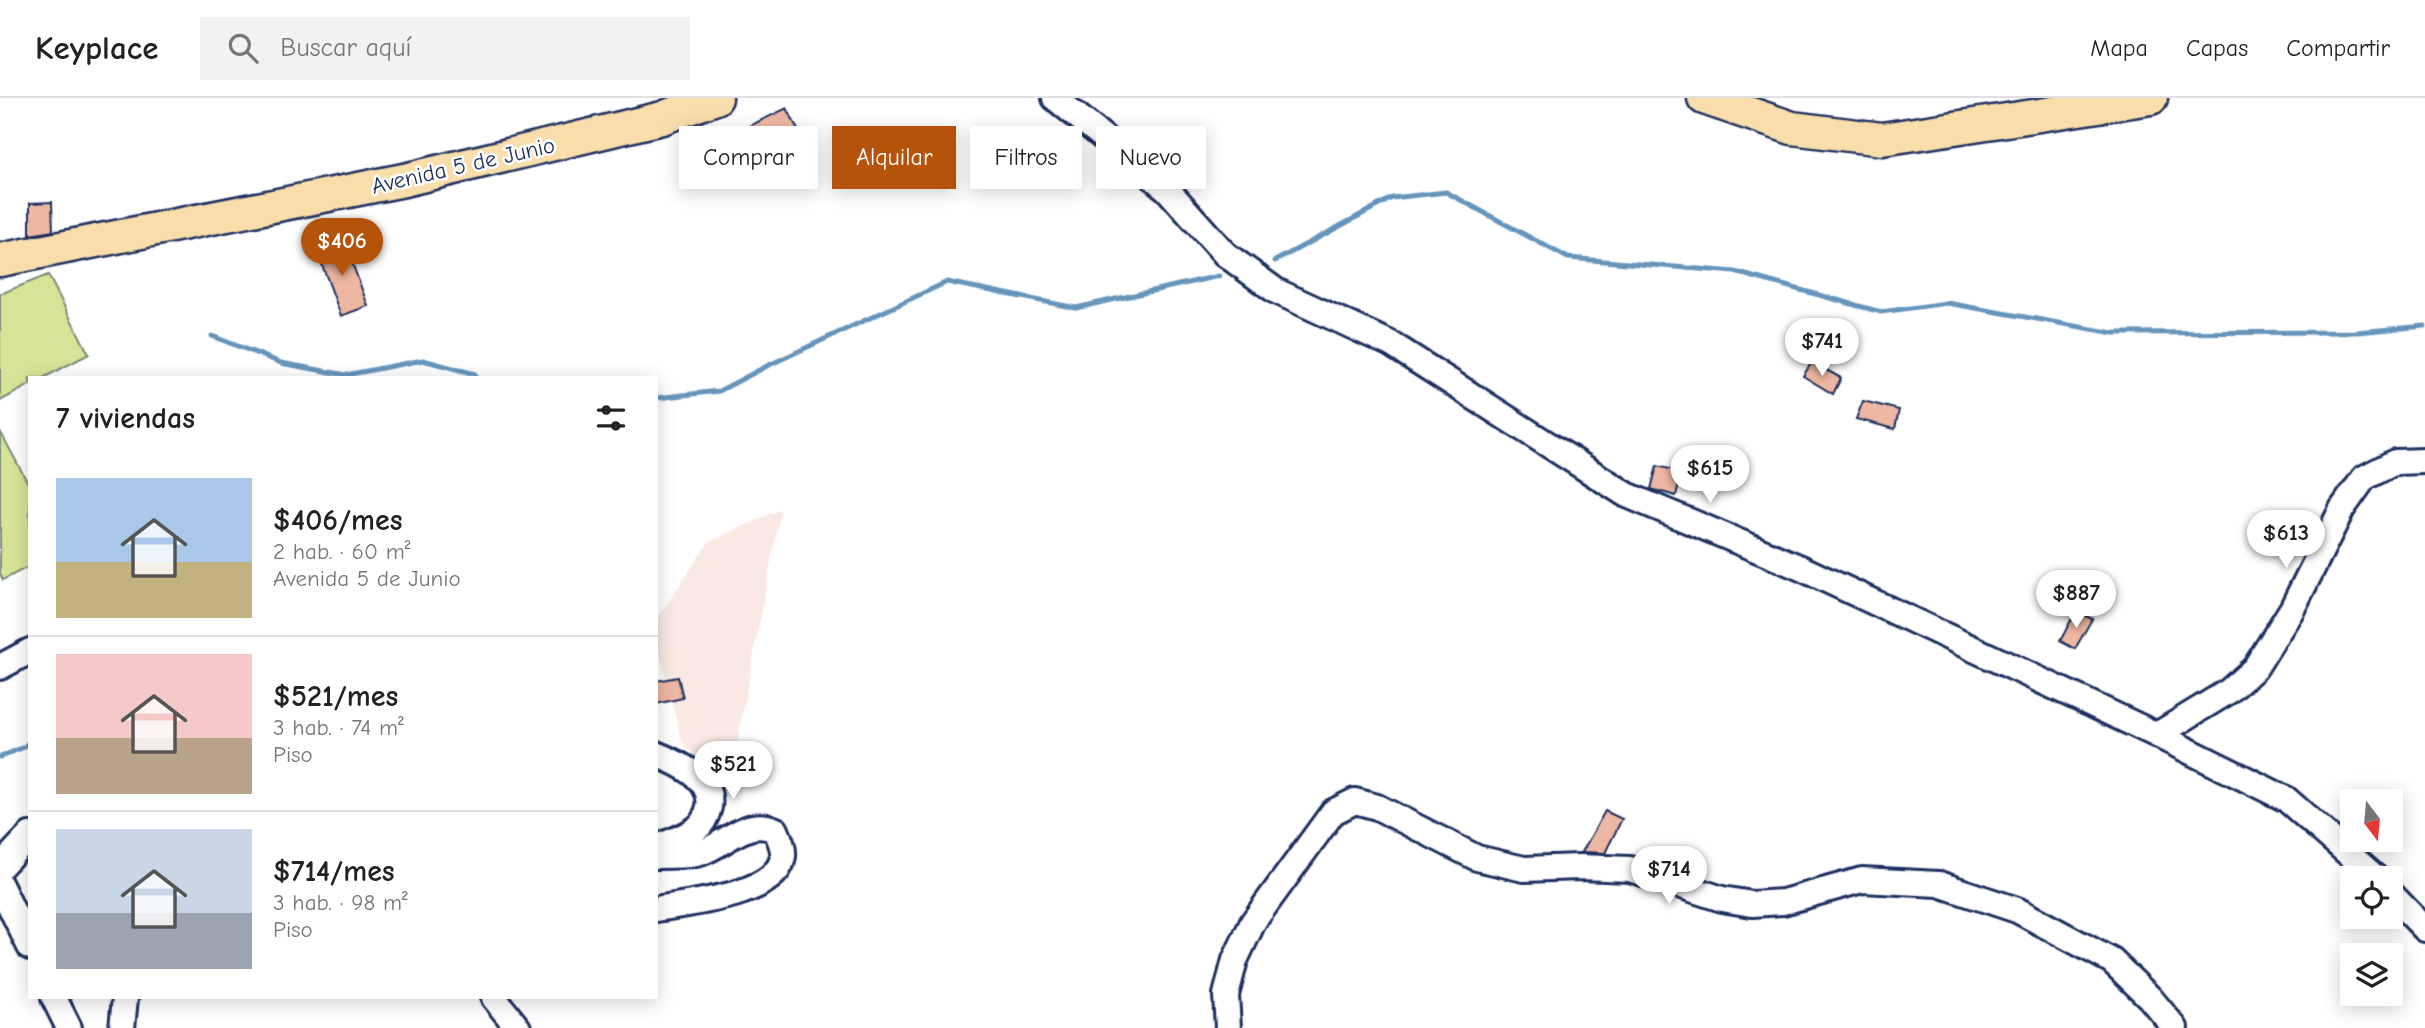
<!DOCTYPE html>
<html lang="es">
<meta charset="utf-8">
<style>
body{margin:0;font-family:"Comic Neue",sans-serif;background:#f2f2f2;color:#222;height:100vh;display:flex;flex-direction:column;font-size:26px;white-space:nowrap}
*{box-sizing:border-box;margin:0}
p{font-size:23px;color:#767676}
.icon{flex:none;width:38px;height:38px;fill:none;stroke:currentColor;stroke-width:2;stroke-linecap:round;stroke-linejoin:round}
.map{position:relative;flex:1;overflow:hidden}
.side{position:absolute;left:28px;top:278px;width:630px;height:623px;display:flex;flex-direction:column;background:#fff;border-radius:0px;box-shadow:0 4px 18px #0003}
.side>*{flex:none}
.hud{position:absolute;left:679px;top:28px;width:665px;height:63px;display:flex;gap:14px}
.needle{width:46px;rotate:164deg}
.tools{position:absolute;left:2340px;top:691px;display:grid;gap:14px}
.tools a{display:grid;place-items:center;width:63px;height:63px;border-radius:0px;background:#fff;box-shadow:0 4px 18px #0003;font-size:35px}
.price{position:absolute;translate:-50% -60px;padding:0 16px;border-radius:24px;background:#fff;color:#222;font-size:23px;line-height:46px;filter:drop-shadow(0 2px 4px #0008)}
.price::after{content:'';position:absolute;left:50%;top:42px;width:21px;height:16px;margin-left:-10px;background:inherit;clip-path:polygon(0 0,100% 0,50% 100%)}
.price.on{background:#b45309;color:#fff}
ul{padding:0;list-style:none}
li{display:flex;align-items:center;gap:21px;height:175px;padding:0 28px}
li+li{border-top:2px solid #e0e0e0}
li span{display:grid;place-items:center;flex:none;width:196px;height:140px;border-radius:0px;color:#555}
li>.icon{margin-inline-start:auto}
span .icon{width:84px;height:84px;fill:#fffc;stroke-width:1}
li b{font-size:30px}
h2{display:flex;justify-content:space-between;align-items:center;height:84px;padding:0 28px;font-size:30px}
.tag{padding:0 24px;border-radius:0px;background:#fff;box-shadow:0 4px 18px #0003;font-size:24px;line-height:63px}
.tag.on{background:#b45309;color:#fff}
header{display:flex;align-items:center;gap:42px;box-sizing:border-box;height:98px;padding:0 35px;background:#fff;border-bottom:2px solid #e0e0e0}
header strong{font-size:33px}
nav{display:flex;gap:38px;margin-inline-start:auto;font-size:24px}
.search{width:490px;height:63px;background:#f2f2f2;display:flex;align-items:center;gap:18px;box-sizing:border-box;padding:0 24px;border-radius:0px;color:#767676;font-size:26px}
.map>svg:first-child{display:block}
.built{fill:#fae9e3}
.green{fill:#d7e497;stroke:#798a7a;stroke-width:2}
.lines{fill:none;stroke-linecap:round;stroke-linejoin:round}
.stream{stroke:#6695bc;stroke-width:5}
.building{fill:#eeb7a3;stroke:#1b2f5e;stroke-width:2}
.minor-casing{stroke:#1b2f5e;stroke-width:30}
.major-casing{stroke:#1b2f5e;stroke-width:37}
.minor{stroke:#fff;stroke-width:24}
.major{stroke:#f9deab;stroke-width:32}
.labels{text-anchor:middle;stroke-width:5;stroke-linejoin:round;paint-order:stroke}
.street-label{font-size:23px;fill:#1b2f5e;stroke:#fff}
</style>
<header>
<strong>Keyplace</strong>
<div class="search"><svg class="icon" aria-label="search" viewBox="0 0 24 24"><circle cx="10" cy="10" r="6"/><path d="M15 15l6 6"/></svg>Buscar aquí</div>
<nav><a>Mapa</a><a>Capas</a><a>Compartir</a></nav>
</header>
<div class="map">
<svg width="2425" height="930" viewBox="0 0 2425 930">
<rect width="100%" height="100%" fill="#fff"/>
<filter id="ink" filterUnits="userSpaceOnUse"><feTurbulence type="fractalNoise" baseFrequency=".0143" numOctaves="2"/><feDisplacementMap in="SourceGraphic" scale="14" xChannelSelector="R" yChannelSelector="G"/><feConvolveMatrix kernelMatrix="1 2 1 2 8 2 1 2 1" color-interpolation-filters="sRGB"/></filter>
<g filter="url(#ink)">
<!-- built -->
<path class="built" d="M781,411L733,665L697,660L682,644L656,541V522L709,444Z"/>
<!-- green -->
<path class="green" d="M48,177L89,256L43,280H30V287L0,303V196Z
M0,333L30,389V468L3,482L0,476Z"/>
<g class="lines">
<!-- stream -->
<path class="stream" d="M1275,163L1392,100L1446,94L1568,160L1735,174L1881,214L1947,205L2114,235L2357,234L2425,228
M212,238L281,265L346,277L423,262L475,276L477,280
M656,300L719,293L767,268L947,184L1076,210L1219,178
M0,659L24,649L30,643"/>
</g>
<!-- building -->
<path class="building" d="M787,10L801,38L779,48L788,66L765,77L743,31Z
M52,104L53,133L30,137V105Z
M344,143L368,208L341,218L317,153Z
M1812,264L1841,280L1833,296L1803,278Z
M1863,303L1899,312L1895,331L1856,321Z
M1657,368L1682,374L1676,398L1651,391Z
M2076,513L2092,521L2075,551L2060,543Z
M678,579L683,600L656,606V583Z
M1605,713L1622,721L1605,755L1582,754Z"/>
<g class="lines">
<!-- minor casing -->
<g class="minor-casing">
<path id="minor" d="M1055,0L1167,91L1225,156L1276,193L1391,246L1627,397L1801,470L2157,637L2286,701L2376,780
M0,569L30,553
M2157,637L2229,593L2255,570L2292,511L2342,411L2364,380L2395,364L2425,363
M656,656C678,665 714,680 709,709C707,717 703,726 696,731C685,739 669,744 656,750
M656,758C670,757 687,759 700,755C727,746 747,718 776,732C779,740 784,749 783,758C779,798 687,805 656,811
M0,769L30,737
M0,787L30,849
M2390,795L2425,831
M54,900L69,930
M494,900L518,930
M122,930L125,900
M1228,930L1226,897L1235,862L1253,824L1333,714L1355,703L1377,709L1477,760L1524,771L1580,769L1630,771L1722,801L1752,806L1783,804L1862,782L1939,786L2017,812L2112,863L2150,900L2175,930"/>
</g>
<!-- major casing -->
<g class="major-casing">
<path id="major" d="M1704,0L1792,30L1882,41L2151,0
M0,162L404,82L662,20L716,0"/>
</g>
<!-- minor -->
<use href="#minor" class="minor"/>
<!-- major -->
<use href="#major" class="major"/>
</g>
</g>
<g class="labels">
<!-- street labels -->
<g class="street-label">
<text transform="translate(463 67) rotate(-13)" y="8">Avenida 5 de Junio</text>
</g>
</g>
</svg>
<div class="tools">
<a><svg class="needle" viewBox="-14 -14 28 28"><path d="M0-13l5 13h-10z" fill="#e53935"/><path d="M0 13l5-13h-10z" fill="#767676"/></svg></a>
<a><svg class="icon" aria-label="locate" viewBox="0 0 24 24"><circle cx="12" cy="12" r="6"/><path d="M12 2v4M12 18v4M2 12h4M18 12h4"/></svg></a>
<a><svg class="icon" aria-label="layers" viewBox="0 0 24 24"><path d="M12 4l9 5-9 5-9-5zM3 14l9 5 9-5"/></svg></a>
</div>
<b class="price on" style="left:342px;top:180px">$406</b>
<b class="price" style="left:1822px;top:280px">$741</b>
<b class="price" style="left:1710px;top:407px">$615</b>
<b class="price" style="left:2286px;top:472px">$613</b>
<b class="price" style="left:2076px;top:532px">$887</b>
<b class="price" style="left:733px;top:703px">$521</b>
<b class="price" style="left:1669px;top:808px">$714</b>
<div class="hud">
<a class="tag">Comprar</a>
<a class="tag on">Alquilar</a>
<a class="tag">Filtros</a>
<a class="tag">Nuevo</a>
</div>
<section class="side">
<h2>7 viviendas<svg class="icon" aria-label="filters" viewBox="0 0 24 24"><path d="M4 7h16M4 17h16"/><circle cx="9" cy="7" r="2"/><circle cx="15" cy="17" r="2"/></svg></h2>
<ul>
<li><span style="background:linear-gradient(#a9c7e8 60%,#c2b280 0)"><svg class="icon" aria-label="home" viewBox="0 0 24 24"><path d="M3 11l9-7 9 7M6 9v11h12V9"/></svg></span><div><b>$406/mes</b><p>2 hab. · 60 m²</p><p>Avenida 5 de Junio</p></div></li>
<li><span style="background:linear-gradient(#f6c9c9 60%,#b9a48a 0)"><svg class="icon" aria-label="home" viewBox="0 0 24 24"><path d="M3 11l9-7 9 7M6 9v11h12V9"/></svg></span><div><b>$521/mes</b><p>3 hab. · 74 m²</p><p>Piso</p></div></li>
<li><span style="background:linear-gradient(#c9d6e8 60%,#9aa5b1 0)"><svg class="icon" aria-label="home" viewBox="0 0 24 24"><path d="M3 11l9-7 9 7M6 9v11h12V9"/></svg></span><div><b>$714/mes</b><p>3 hab. · 98 m²</p><p>Piso</p></div></li>
</ul>
</section>
</div>
